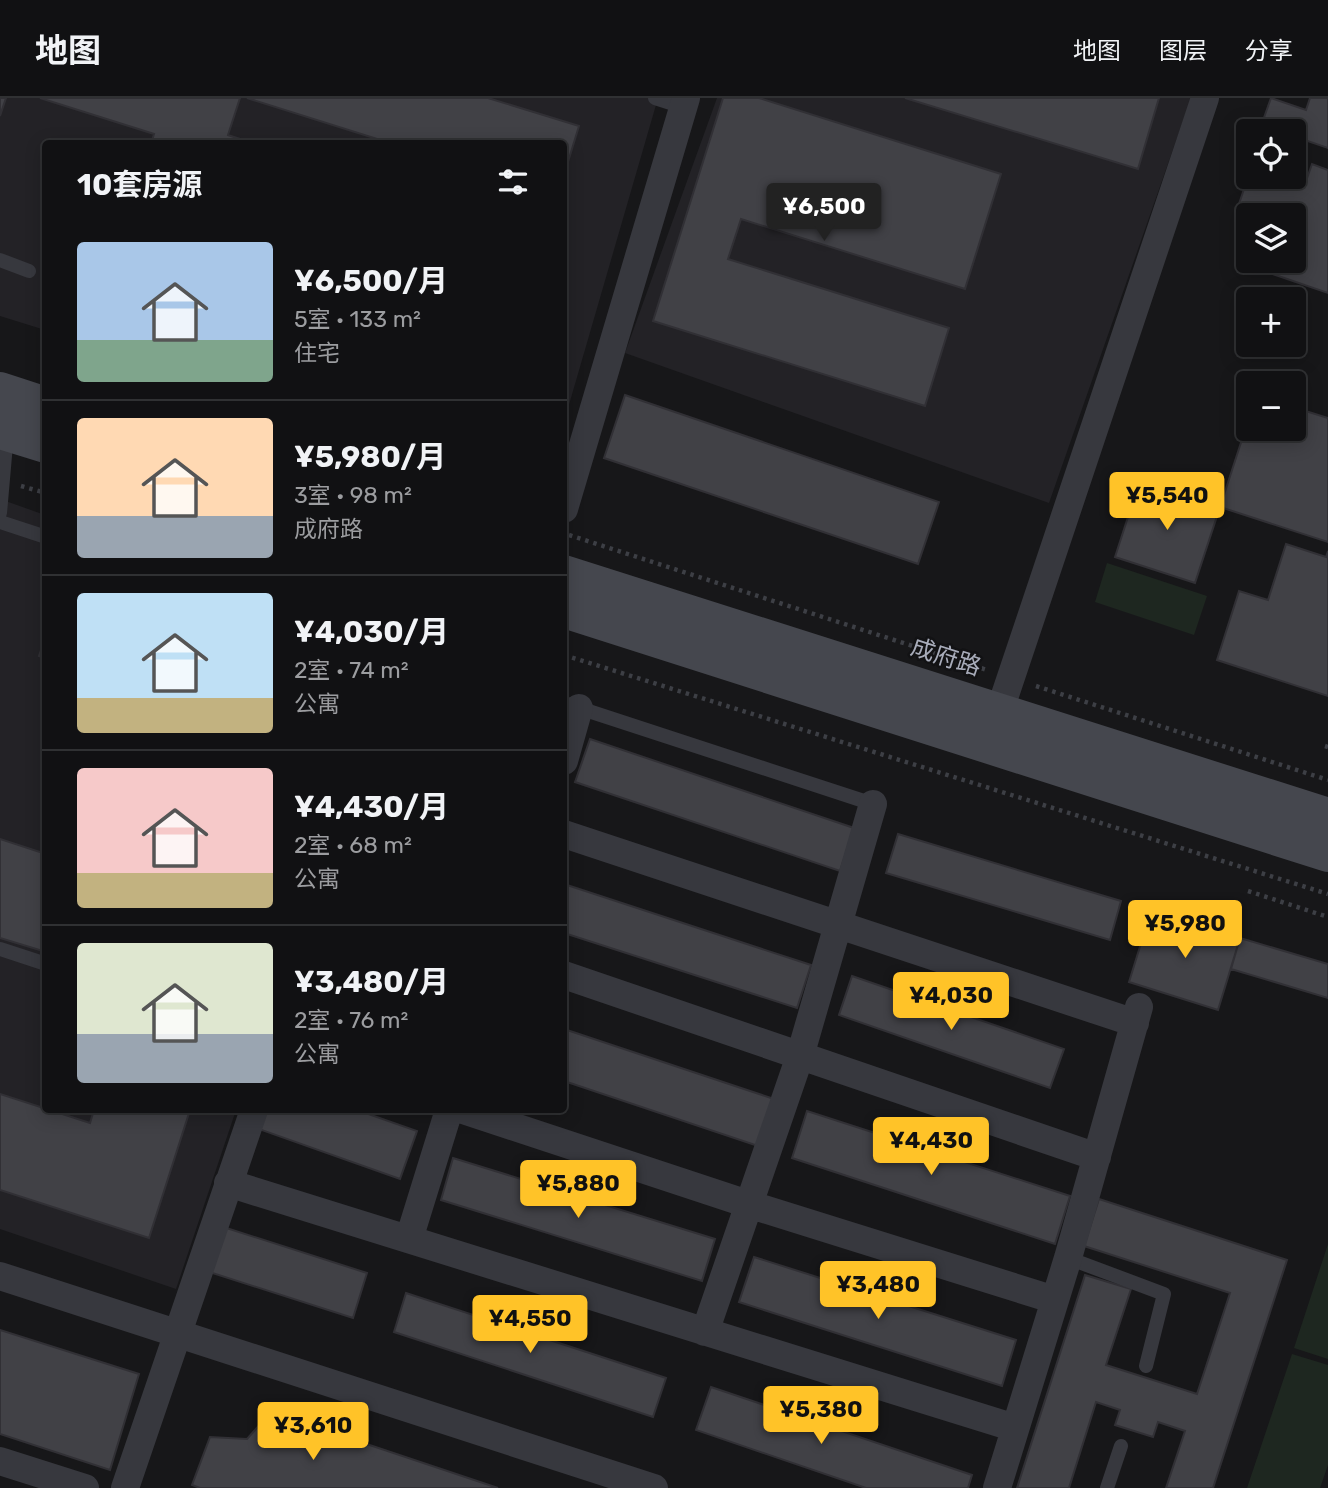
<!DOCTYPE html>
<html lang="zh">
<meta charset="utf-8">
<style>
body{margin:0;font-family:Rubik,"Noto Sans SC",sans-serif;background:#1a1a1c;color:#f1f3f6;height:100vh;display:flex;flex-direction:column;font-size:26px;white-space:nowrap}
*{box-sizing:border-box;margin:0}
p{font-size:23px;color:#9c9da0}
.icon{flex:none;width:38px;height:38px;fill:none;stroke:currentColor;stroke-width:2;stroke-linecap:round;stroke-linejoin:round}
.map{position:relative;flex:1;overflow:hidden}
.sheet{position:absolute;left:42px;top:42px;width:525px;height:973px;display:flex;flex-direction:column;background:#111113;border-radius:7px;box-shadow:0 4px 18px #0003,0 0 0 2px #303133}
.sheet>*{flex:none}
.tools{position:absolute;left:1236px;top:21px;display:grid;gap:14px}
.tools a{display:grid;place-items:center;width:70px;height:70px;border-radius:7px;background:#111113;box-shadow:0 4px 18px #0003,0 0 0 2px #303133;font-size:35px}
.price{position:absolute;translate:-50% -60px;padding:0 16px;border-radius:7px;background:#ffc328;color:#111;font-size:23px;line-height:46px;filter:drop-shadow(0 2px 4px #0008)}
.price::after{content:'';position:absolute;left:50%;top:42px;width:21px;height:16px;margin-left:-10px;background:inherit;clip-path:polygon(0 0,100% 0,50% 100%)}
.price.current{background:#222;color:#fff}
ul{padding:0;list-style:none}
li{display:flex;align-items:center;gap:21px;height:175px;padding:0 35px}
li+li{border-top:2px solid #303133}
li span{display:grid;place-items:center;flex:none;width:196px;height:140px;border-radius:7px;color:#555}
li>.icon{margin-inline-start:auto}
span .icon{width:84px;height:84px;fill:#fffc;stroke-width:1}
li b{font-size:30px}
h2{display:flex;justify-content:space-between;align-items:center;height:84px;padding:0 35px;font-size:30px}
header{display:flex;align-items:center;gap:42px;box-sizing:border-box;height:98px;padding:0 35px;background:#111113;border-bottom:2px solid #303133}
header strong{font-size:33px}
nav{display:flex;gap:38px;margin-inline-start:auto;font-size:24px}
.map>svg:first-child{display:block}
.built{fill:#232226}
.grass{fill:#1e2720}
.building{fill:#414146;stroke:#313035;stroke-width:2}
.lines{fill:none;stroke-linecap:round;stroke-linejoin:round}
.path{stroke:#3d3f45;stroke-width:4.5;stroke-dasharray:3.5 5;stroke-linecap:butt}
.lane{stroke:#37383e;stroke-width:14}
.street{stroke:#37383e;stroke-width:28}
.secondary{stroke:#45474e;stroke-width:38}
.labels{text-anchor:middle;stroke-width:5;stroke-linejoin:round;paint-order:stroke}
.street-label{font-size:24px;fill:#a8acba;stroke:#121214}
</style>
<header>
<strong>地图</strong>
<nav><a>地图</a><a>图层</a><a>分享</a></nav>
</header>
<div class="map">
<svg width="1328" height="1390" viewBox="0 0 1328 1390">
<rect width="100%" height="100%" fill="#171719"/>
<!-- built -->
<path class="built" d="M0,0H658L564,324V46H46L45,232L0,218Z
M717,0H1191L1049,405L625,255Z
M0,401L45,417L46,1012H236L176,1191L0,1131Z"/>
<!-- grass -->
<path class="grass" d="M1107,465L1207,498L1194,537L1095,504Z
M1328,1146V1261L1294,1250Z
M1292,1256L1328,1267V1367L1320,1390H1247Z"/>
<!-- building -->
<path class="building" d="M0,0H6L0,18Z
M40,0H240L228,37L255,46H151L154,36Z
M247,0H488L579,28L564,77V46H393Z
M723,0H759L1001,76L965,191L741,121L728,161L949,230L925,308L653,223Z
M905,0H1159L1138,71Z
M1271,0L1306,12L1310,0H1328V50L1293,38V33H1278L1261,28Z
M1293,59L1305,63L1298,83L1305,86L1312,66L1328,72V195L1249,168L1251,163H1293V117H1252L1237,112L1248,79H1293Z
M625,297L939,404L918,466L604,360Z
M1293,309L1328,320V444L1220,409L1248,323V331H1293Z
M1140,382L1220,409L1195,485L1115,459Z
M1286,446L1326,459L1328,453V598L1217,562L1239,493L1268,502Z
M46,537V560L39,558Z
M590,641L854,730L840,773L575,684Z
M898,736L1121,803L1110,842L886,775Z
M0,741L46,756V854L0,840Z
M564,786L811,867L797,910L564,835Z
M1151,813L1240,840L1218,912L1129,884Z
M1240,840L1328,866V900L1231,871Z
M852,878L1064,951L1050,990L839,917Z
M564,931L774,1001L758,1048L564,983Z
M0,996L90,1025L94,1012H190L149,1140L0,1092Z
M250,1012H357L417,1033L400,1081L245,1026Z
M807,1013L1070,1098L1055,1146L792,1060Z
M453,1060L715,1141L702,1183L441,1102Z
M1099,1101L1287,1162L1213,1390H1166L1185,1333L1158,1324L1153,1339L1115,1327L1120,1312L1096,1304L1069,1390H1017L1085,1177L1131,1191L1106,1267L1197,1296L1230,1195L1084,1148Z
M214,1126L367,1175L353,1220L200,1171Z
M754,1159L1016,1242L1002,1288L739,1204Z
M406,1195L666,1280L653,1319L394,1234Z
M0,1232L139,1276L110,1372L0,1336Z
M711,1289L972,1377L968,1390H866L696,1332Z
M271,1314L498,1390H200L192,1387L210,1339L247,1341Z"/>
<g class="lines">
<!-- path -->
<path class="path" d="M21,388L46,395
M569,437L987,572
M564,557L1328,796
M1036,588L1328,682
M1325,648L1328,649
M1248,793L1328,819"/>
<!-- lane -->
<path class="lane" d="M655,0L683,9
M0,162L29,173
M0,415L7,335
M0,424L46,439
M564,605L873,706
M0,851L46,866
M1068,1160L1164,1196L1146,1268
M1107,1390L1121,1348"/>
<!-- street -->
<path class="street" d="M564,411L686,0
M999,615L1205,0
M564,663L579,610
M564,736L1135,925
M564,877L1097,1059
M463,1012L748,1106L1055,1202
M228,1085L1015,1330
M409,1141L449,1012
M0,1178L654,1390
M705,1234L800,958L873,706
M0,1363L85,1390
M125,1390L254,1012
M997,1390L1068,1160L1139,909"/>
<!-- secondary -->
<path class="secondary" d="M0,293L46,308
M0,332L46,346
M564,476L1328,719
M564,511L1328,755"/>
</g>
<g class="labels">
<!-- street labels -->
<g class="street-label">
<text transform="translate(946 559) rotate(18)" y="8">成府路</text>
</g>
</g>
</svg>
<div class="tools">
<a><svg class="icon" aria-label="locate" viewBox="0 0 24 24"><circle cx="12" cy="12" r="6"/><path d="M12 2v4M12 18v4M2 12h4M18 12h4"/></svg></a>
<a><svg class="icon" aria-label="layers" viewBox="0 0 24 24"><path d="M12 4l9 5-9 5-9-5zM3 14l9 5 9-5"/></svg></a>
<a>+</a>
<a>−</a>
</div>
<b class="price current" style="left:824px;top:145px">¥6,500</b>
<b class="price" style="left:1167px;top:434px">¥5,540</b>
<b class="price" style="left:1185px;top:862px">¥5,980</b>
<b class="price" style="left:951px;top:934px">¥4,030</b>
<b class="price" style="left:931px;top:1079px">¥4,430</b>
<b class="price" style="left:578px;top:1122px">¥5,880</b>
<b class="price" style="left:878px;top:1223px">¥3,480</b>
<b class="price" style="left:530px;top:1257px">¥4,550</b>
<b class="price" style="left:821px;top:1348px">¥5,380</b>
<b class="price" style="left:313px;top:1364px">¥3,610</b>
<section class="sheet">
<h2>10套房源<svg class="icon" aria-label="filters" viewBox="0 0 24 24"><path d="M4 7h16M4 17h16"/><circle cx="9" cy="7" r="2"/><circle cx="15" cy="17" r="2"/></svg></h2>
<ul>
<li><span style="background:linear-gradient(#a9c7e8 70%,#7fa58c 0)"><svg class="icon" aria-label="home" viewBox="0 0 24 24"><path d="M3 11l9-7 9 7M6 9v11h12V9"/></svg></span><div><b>¥6,500/月</b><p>5室 · 133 m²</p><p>住宅</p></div></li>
<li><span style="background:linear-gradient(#ffd9b3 70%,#9aa5b1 0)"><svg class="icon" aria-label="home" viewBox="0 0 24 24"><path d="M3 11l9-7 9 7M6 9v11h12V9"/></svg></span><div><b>¥5,980/月</b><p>3室 · 98 m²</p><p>成府路</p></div></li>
<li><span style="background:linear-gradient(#bfe0f5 75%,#c2b280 0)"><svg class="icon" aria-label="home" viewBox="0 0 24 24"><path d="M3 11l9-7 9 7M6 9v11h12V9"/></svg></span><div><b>¥4,030/月</b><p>2室 · 74 m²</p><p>公寓</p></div></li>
<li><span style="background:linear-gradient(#f6c9c9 75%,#c2b280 0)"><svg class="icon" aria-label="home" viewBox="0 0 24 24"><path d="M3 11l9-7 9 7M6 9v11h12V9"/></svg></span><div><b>¥4,430/月</b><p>2室 · 68 m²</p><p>公寓</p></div></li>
<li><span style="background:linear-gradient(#dfe7d0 65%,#9aa5b1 0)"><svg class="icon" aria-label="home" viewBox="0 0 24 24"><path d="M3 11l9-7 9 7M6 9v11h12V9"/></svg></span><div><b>¥3,480/月</b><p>2室 · 76 m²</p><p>公寓</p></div></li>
</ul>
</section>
</div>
